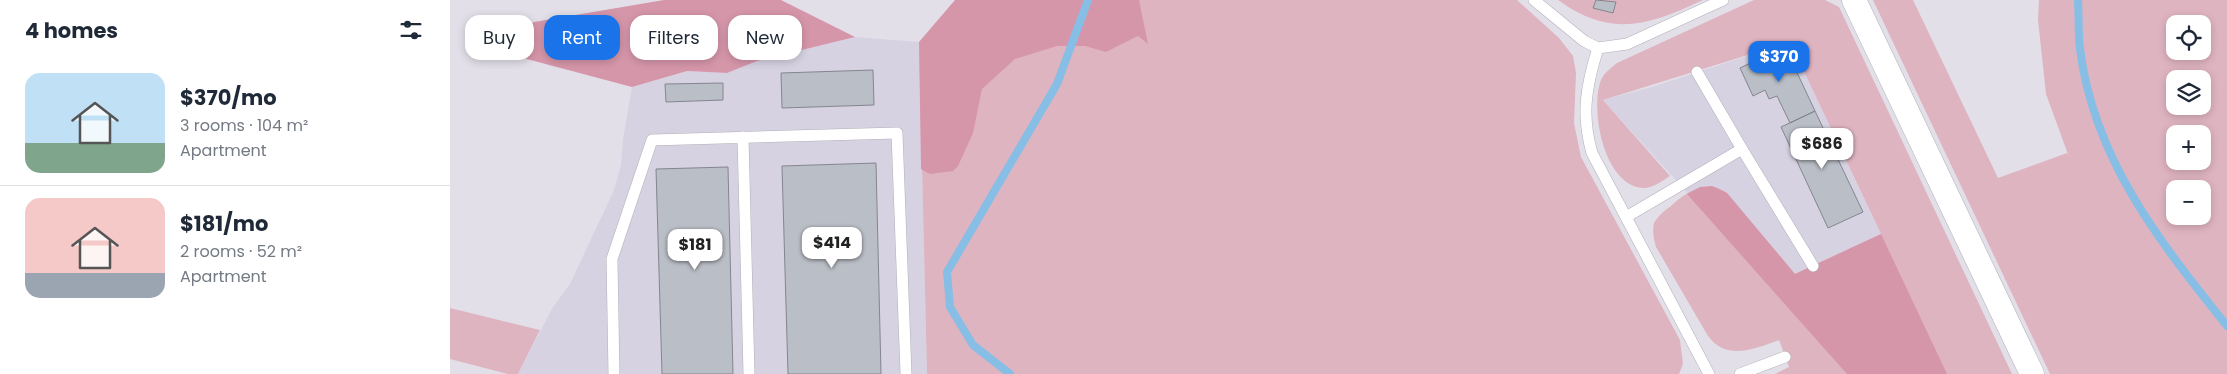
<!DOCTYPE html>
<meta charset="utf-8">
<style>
body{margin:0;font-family:Poppins,sans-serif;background:#f2f2f3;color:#1f2937;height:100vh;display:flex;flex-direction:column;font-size:19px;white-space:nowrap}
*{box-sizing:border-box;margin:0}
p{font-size:16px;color:#747a83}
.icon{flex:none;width:28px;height:28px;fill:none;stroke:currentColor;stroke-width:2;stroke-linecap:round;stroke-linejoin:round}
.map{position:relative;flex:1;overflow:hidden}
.sheet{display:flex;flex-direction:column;background:#fff;width:450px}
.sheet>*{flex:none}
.hud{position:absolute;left:15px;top:15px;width:475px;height:45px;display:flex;gap:10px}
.tools{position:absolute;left:1716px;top:15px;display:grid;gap:10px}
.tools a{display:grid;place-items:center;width:45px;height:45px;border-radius:10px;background:#fff;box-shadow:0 2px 8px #0003;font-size:25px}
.price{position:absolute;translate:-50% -42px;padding:0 11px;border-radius:10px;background:#fff;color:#222;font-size:16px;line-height:32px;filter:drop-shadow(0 1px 2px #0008)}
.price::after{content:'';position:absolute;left:50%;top:30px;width:15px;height:11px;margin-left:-8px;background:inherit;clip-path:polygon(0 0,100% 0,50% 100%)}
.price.selected{background:#1a73e8;color:#fff}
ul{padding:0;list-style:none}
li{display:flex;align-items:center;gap:15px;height:125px;padding:0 25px}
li+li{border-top:1px solid #e0e1e3}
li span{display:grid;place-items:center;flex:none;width:140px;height:100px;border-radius:15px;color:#555}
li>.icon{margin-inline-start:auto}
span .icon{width:60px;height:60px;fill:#fffc;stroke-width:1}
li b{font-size:21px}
h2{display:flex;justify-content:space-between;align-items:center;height:60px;padding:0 25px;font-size:21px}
.chip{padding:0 18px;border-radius:15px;background:#fff;box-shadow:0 2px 8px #0003;font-size:18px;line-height:45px}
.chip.selected{background:#1a73e8;color:#fff}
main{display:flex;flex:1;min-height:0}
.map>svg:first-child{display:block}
.built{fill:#d7d2e2}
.green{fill:#dfb4c1;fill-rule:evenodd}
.forest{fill:#d696aa}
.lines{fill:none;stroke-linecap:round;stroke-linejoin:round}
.stream{stroke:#86bee5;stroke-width:8}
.building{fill:#babec6;stroke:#83868e}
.lane-casing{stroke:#b1afb7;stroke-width:12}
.street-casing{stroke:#b1afb7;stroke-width:25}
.lane{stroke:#fff;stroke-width:11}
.street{stroke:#fff;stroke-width:24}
</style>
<main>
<section class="sheet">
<h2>4 homes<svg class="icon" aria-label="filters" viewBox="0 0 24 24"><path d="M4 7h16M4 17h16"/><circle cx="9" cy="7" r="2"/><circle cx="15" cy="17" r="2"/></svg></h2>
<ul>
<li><span style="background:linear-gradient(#bfe0f5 70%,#7fa58c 0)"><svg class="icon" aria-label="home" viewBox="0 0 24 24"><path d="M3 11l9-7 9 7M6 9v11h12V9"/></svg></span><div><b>$370/mo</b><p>3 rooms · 104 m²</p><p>Apartment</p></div></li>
<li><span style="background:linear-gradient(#f6c9c9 75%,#9aa5b1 0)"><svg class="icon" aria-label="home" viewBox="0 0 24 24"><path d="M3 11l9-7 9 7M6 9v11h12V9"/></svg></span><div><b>$181/mo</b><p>2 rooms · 52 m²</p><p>Apartment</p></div></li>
</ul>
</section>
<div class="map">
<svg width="1777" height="374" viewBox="0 0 1777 374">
<rect width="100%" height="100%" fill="#e2dfe8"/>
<!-- built -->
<path class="built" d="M405,37L469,42L477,374H68L103,307L120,284L164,190L171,165L173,139L182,87L237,71L277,73L307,61Z
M1340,42L1497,374L1262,220L1153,100L1205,86Z"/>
<!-- green -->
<path class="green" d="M524,0H1067L1109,38L1123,56L1126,73L1124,123L1131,157L1230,340L1233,364L1229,374H477L469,42L511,14Z
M1108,0H1253C1198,26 1160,38 1108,0Z
M1304,0H1375L1389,7L1562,374H1325L1339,367L1329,340C1305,349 1276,361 1258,336L1206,247C1204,240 1202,231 1204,223C1207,217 1215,210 1221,206C1236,192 1258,178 1277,193L1345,274L1431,234L1340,42L1153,100L1220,176C1212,181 1202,189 1192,188C1153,184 1140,109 1151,80C1154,73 1161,68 1167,63Z
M1423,0H1463L1548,178L1617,153L1619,157L1596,94L1588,20L1589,0H1777V374H1600ZM1725,24H1752V51H1725ZM1725,79H1752V106H1725ZM1725,134H1752V161H1725ZM1725,189H1752V216H1725Z
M0,308L90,330L68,374H58L0,359Z"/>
<!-- forest -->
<path class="forest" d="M214,0H331L405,37L307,61L277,73L237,71L182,87L39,49L84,22Z
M505,0H689L698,44L688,36L656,52L635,46H607L565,59L532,89L523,133L508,166L503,171L480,174L471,169L469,42Z
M1262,186L1277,193L1345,274L1431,234L1497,374H1397L1237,194L1250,187Z"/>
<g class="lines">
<!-- stream -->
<path class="stream" d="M1628,0C1629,16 1628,33 1630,49C1644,160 1710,242 1777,326
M560,374L523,345L500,307L497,272L607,84L638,0"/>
</g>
<!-- building -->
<path class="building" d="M1146,0L1166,2L1163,13L1143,8Z
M1335,47L1365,111L1340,123L1327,96L1319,99L1315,90L1303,96L1290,68Z
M423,70L424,105L332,108L331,73Z
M273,83V100L216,102L215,84Z
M1365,111L1413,212L1378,228L1331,127Z
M426,163L431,374H338L332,166Z
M278,167L283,374H212L206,169Z"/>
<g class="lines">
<!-- lane casing -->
<g class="lane-casing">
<path id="lane" d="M1084,0L1134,41L1148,48
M1247,72L1292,149
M293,137L299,374
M1176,217L1292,149L1363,266
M164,374L162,259L202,140L447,133L456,374
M1259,374L1142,153C1131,115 1136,86 1148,48L1177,44L1273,0
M1290,374L1335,357"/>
</g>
<!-- street casing -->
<g class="street-casing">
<path id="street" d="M1404,0L1582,374"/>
</g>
<!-- lane -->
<use href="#lane" class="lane"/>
<!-- street -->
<use href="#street" class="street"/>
</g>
</svg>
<div class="tools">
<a><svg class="icon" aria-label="locate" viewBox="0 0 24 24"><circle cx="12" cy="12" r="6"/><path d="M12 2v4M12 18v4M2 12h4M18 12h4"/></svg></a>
<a><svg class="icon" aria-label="layers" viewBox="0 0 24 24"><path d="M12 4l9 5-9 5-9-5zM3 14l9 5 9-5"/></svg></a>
<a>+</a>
<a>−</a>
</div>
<b class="price selected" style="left:1329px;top:83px">$370</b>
<b class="price" style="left:1372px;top:170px">$686</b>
<b class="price" style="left:382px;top:269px">$414</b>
<b class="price" style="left:245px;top:271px">$181</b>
<div class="hud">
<a class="chip">Buy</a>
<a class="chip selected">Rent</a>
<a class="chip">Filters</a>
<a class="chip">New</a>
</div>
</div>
</main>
